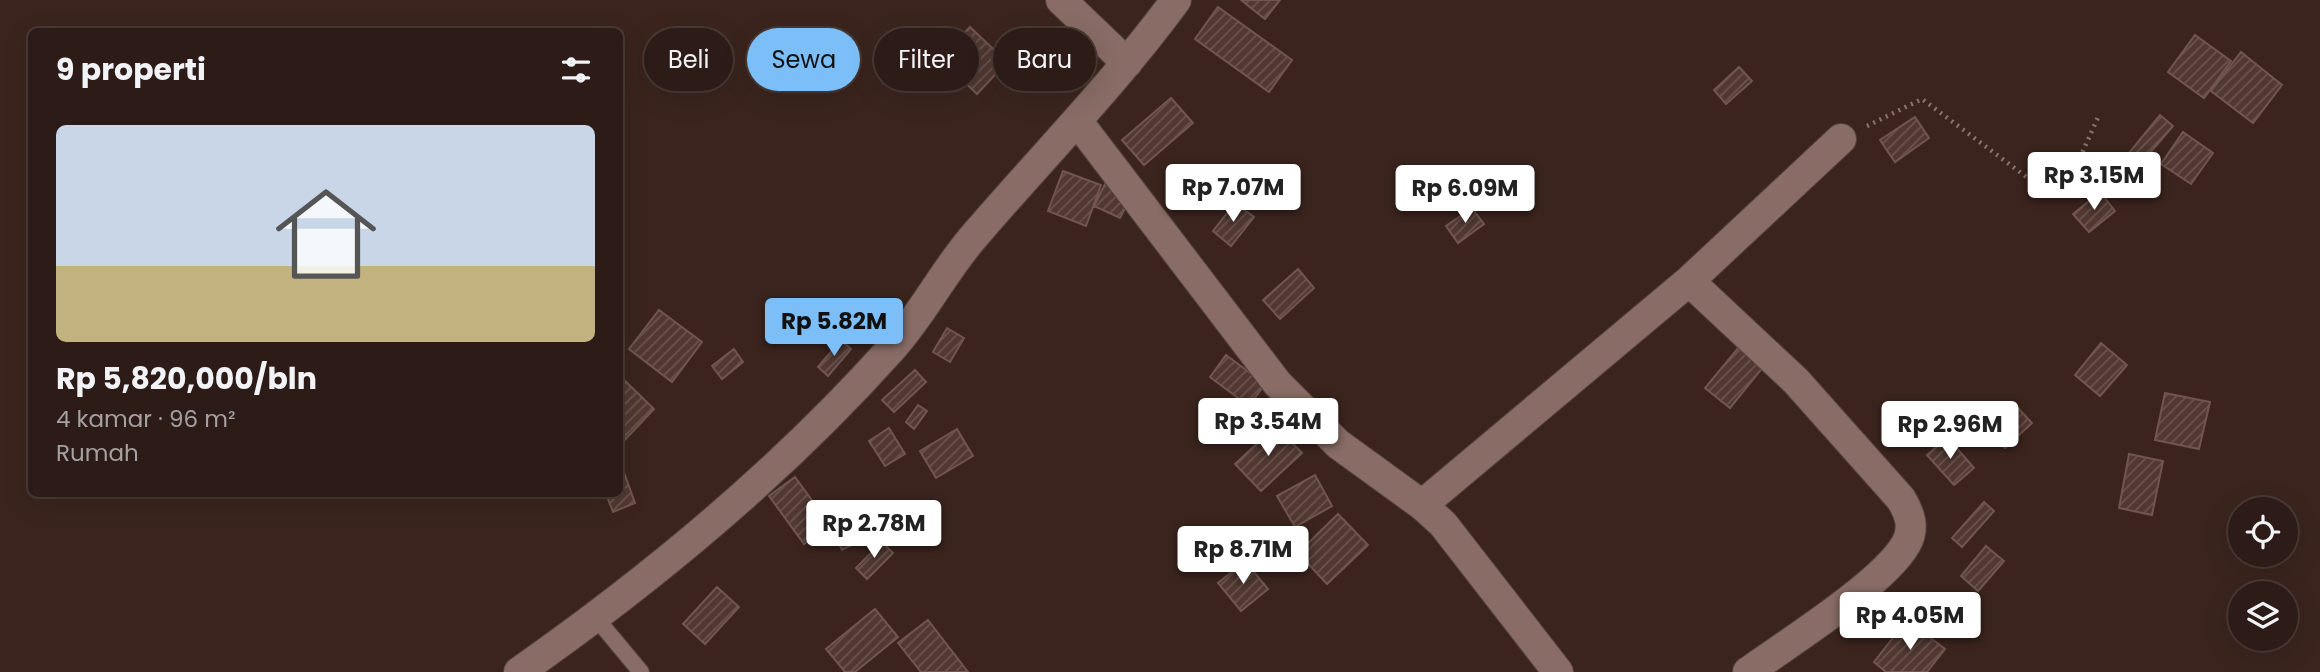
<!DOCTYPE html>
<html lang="id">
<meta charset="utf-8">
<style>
body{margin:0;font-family:Poppins,sans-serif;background:#382823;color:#f1f3f6;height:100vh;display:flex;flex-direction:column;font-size:26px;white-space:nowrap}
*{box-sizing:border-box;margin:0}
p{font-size:23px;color:#a6a1a1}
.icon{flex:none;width:38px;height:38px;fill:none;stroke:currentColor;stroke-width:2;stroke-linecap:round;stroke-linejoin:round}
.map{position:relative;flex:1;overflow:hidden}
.details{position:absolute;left:28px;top:28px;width:595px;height:469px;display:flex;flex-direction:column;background:#2c1b16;border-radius:10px;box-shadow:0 7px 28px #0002,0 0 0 2px #483935}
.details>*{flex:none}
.banner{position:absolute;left:644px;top:28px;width:665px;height:63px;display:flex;gap:14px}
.fabs{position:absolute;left:2228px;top:497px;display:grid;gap:14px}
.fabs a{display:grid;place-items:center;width:70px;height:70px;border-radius:50%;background:#2c1b16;box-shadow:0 7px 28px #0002,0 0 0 2px #483935;font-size:35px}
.price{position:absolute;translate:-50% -60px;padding:0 16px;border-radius:7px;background:#fff;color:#222;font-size:23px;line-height:46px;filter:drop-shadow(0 2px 4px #0008)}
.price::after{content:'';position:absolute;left:50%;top:42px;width:21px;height:16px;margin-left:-10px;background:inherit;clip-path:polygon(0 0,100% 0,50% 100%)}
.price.on{background:#7bbef8;color:#111}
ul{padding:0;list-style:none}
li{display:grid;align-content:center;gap:14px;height:371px;padding:0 28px}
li+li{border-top:2px solid #483935}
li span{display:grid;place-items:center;height:217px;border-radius:10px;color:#555}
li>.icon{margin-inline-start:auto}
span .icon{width:126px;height:126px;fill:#fffc;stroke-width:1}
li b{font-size:30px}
h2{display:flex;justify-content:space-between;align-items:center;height:84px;padding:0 28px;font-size:30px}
.tag{padding:0 24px;border-radius:32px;background:#2c1b16;box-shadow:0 7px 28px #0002,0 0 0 2px #483935;font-size:24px;line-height:63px}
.tag.on{background:#7bbef8;color:#111}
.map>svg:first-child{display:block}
.building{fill:url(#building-hatch);stroke:#70564e;stroke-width:2}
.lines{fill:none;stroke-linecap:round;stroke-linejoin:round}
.service-casing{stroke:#54423d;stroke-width:18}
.minor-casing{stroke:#54423d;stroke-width:32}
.path{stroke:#88746f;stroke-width:4.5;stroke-dasharray:2 5;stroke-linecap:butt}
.service{stroke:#886c65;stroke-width:16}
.minor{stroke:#886c65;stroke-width:30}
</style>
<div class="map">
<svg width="2320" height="672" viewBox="0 0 2320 672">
<defs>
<pattern id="building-hatch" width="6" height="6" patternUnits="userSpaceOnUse" patternTransform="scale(1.75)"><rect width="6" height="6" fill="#513832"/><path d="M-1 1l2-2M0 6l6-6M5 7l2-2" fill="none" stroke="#6a544f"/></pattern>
</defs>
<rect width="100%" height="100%" fill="#3b241e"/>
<!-- building -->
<path class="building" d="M1241,0H1280L1265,19Z
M1218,7L1292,60L1269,92L1195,39Z
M970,27L1007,62L977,94L940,59Z
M2195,35L2231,61L2204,98L2168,72Z
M2241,52L2282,85L2253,123L2211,91Z
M1739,67L1752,81L1726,104L1714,90Z
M1171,98L1193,123L1144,165L1122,140Z
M2160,115L2173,126L2136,169L2124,159Z
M1915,117L1929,138L1895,162L1880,140Z
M2183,132L2213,153L2191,184L2161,164Z
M1063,171L1101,185L1086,226L1048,211Z
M1106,182L1132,195L1120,218L1094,206Z
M2100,192L2115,211L2089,232L2073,214Z
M1235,203L1254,217L1231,246L1213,231Z
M1472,208L1484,224L1458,243L1446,226Z
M1298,269L1314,288L1280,319L1263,300Z
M659,310L702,342L672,382L629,349Z
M947,328L964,338L950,362L933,352Z
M841,340L851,349L828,376L818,367Z
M1744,341L1768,361L1730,408L1705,388Z
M2101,343L2127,365L2100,396L2075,375Z
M734,349L743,362L722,379L712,366Z
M1226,355L1265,384L1249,406L1210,377Z
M915,370L926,382L894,412L882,400Z
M620,376L654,409L620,445Z
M2165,393L2210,402L2199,449L2155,440Z
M918,405L927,411L914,429L906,422Z
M2018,408L2032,423L2005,448L1990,433Z
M1276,426L1302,453L1261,491L1235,464Z
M889,428L905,454L885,466L869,441Z
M957,429L973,456L936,478L920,451Z
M1947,437L1974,468L1954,485L1927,455Z
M2129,454L2163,461L2152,515L2119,508Z
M622,467L635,503L613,512L606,494H620Z
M1315,475L1332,506L1295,527L1277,496Z
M795,477L830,525L804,544L769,496Z
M1984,502L1994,511L1962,547L1952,538Z
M853,514L866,538L842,550L830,525Z
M1338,514L1368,545L1327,584L1298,553Z
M882,542L893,553L867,579L856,568Z
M1986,546L2004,561L1978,591L1961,576Z
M1245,561L1268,589L1241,611L1218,583Z
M717,587L739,607L705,644L683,624Z
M875,609L898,637L855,672H845L826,649Z
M928,620L968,672H921L898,643Z
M1907,620L1945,649L1927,672H1886L1874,662Z"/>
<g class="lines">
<!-- service casing -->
<g class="service-casing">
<path id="service" d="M596,618L641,672"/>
</g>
<!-- minor casing -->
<g class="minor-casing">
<path id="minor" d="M1061,0L1127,63
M1078,122L1277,383L1338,444L1422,505L1443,524L1558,672
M1689,281L1796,381L1901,499C1910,514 1915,528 1906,544C1883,584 1788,643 1748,672
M1422,505L1689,281L1841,139
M519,672C653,578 781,472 891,349C923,314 944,270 976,234C1043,156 1115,83 1176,0"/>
</g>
<!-- path -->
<path class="path" d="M1867,126L1922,99L2052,196L2062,193L2067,187L2099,115"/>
<!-- service -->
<use href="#service" class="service"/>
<!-- minor -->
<use href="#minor" class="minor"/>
</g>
</svg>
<div class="fabs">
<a><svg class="icon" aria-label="locate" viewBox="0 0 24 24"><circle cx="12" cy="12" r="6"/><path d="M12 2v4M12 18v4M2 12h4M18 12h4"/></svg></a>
<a><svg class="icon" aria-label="layers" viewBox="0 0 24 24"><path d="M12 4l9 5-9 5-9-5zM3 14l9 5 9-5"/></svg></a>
</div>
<b class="price" style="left:2094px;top:212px">Rp 3.15M</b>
<b class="price" style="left:1233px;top:224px">Rp 7.07M</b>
<b class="price" style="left:1465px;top:225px">Rp 6.09M</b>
<b class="price on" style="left:834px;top:358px">Rp 5.82M</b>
<b class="price" style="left:1268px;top:458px">Rp 3.54M</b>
<b class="price" style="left:1950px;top:461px">Rp 2.96M</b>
<b class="price" style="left:874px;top:560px">Rp 2.78M</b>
<b class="price" style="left:1243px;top:586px">Rp 8.71M</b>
<b class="price" style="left:1910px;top:652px">Rp 4.05M</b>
<div class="banner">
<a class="tag">Beli</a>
<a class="tag on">Sewa</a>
<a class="tag">Filter</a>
<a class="tag">Baru</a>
</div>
<section class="details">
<h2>9 properti<svg class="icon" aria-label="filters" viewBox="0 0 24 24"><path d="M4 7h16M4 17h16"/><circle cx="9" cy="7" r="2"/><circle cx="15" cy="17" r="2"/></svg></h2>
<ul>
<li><span style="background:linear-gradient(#c9d6e8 65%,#c2b280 0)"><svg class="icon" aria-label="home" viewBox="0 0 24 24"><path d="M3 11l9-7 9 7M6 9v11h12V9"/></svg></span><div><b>Rp 5,820,000/bln</b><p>4 kamar · 96 m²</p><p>Rumah</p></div></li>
</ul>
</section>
</div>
